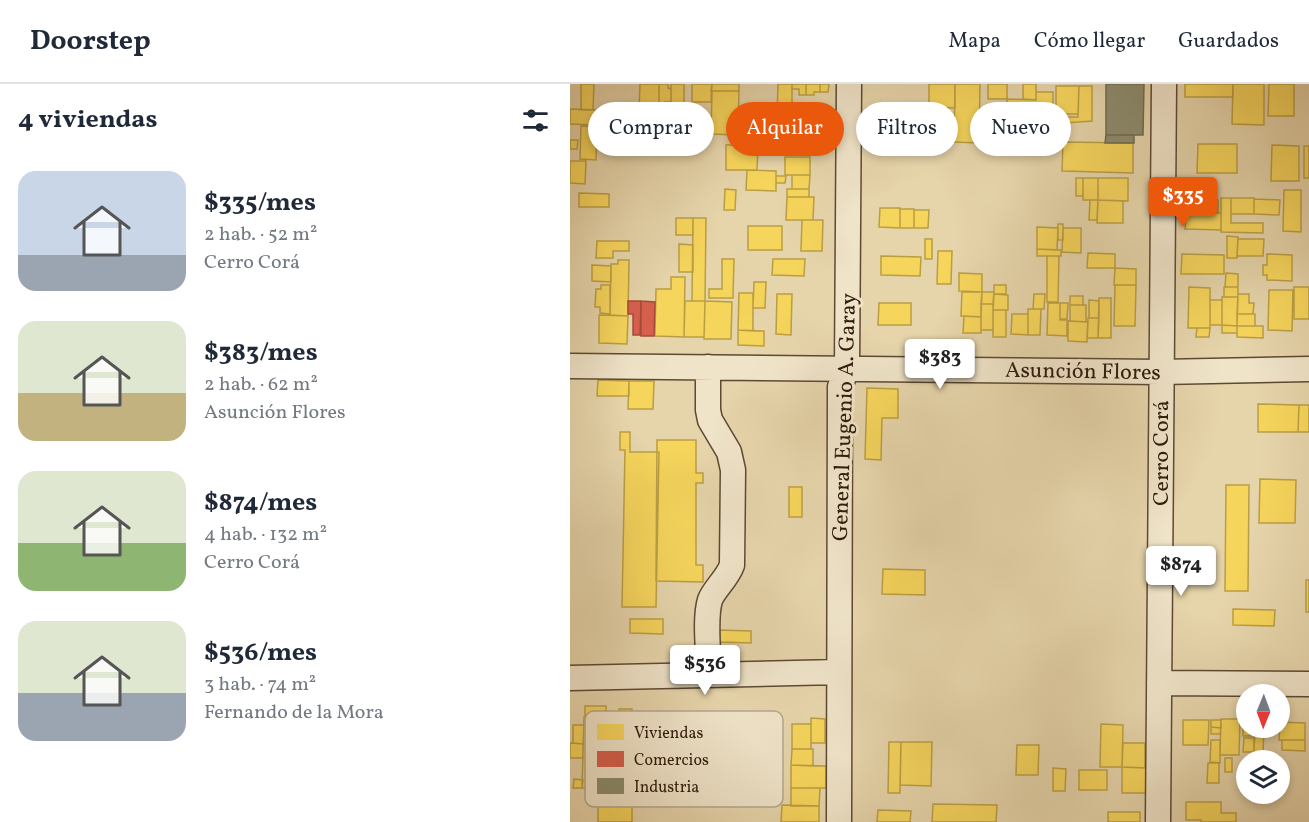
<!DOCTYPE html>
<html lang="es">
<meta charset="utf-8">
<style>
body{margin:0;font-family:Vollkorn,serif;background:#f6f6f7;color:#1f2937;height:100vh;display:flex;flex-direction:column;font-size:22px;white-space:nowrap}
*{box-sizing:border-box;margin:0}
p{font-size:20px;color:#747a83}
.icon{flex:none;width:33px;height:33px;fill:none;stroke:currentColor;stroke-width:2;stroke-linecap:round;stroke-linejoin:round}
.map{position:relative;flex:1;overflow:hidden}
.sheet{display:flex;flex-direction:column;background:#fff;width:570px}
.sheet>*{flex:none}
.top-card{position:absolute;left:18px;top:18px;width:570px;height:54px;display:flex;gap:12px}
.needle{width:39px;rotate:181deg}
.tools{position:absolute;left:666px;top:600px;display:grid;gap:12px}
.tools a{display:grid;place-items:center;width:54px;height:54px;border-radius:50%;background:#fff;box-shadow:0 3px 9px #0003;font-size:30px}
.price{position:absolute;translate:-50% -51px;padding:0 14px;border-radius:6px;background:#fff;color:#222;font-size:20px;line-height:39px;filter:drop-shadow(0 2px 3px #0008)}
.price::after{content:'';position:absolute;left:50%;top:36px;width:18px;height:14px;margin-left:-9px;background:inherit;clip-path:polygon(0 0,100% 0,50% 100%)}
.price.current{background:#ea580c;color:#fff}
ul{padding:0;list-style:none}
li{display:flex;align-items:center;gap:18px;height:150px;padding:0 18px}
li span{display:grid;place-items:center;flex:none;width:168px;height:120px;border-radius:18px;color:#555}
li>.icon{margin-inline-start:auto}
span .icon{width:72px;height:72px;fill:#fffc;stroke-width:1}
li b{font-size:26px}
h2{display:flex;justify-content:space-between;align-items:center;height:72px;padding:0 18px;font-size:26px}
.pill{padding:0 21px;border-radius:27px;background:#fff;box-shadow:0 3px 9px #0003;font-size:21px;line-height:54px}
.pill.current{background:#ea580c;color:#fff}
header{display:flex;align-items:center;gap:36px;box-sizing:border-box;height:84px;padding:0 30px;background:#fff;border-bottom:2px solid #e0e1e3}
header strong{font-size:28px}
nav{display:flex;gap:33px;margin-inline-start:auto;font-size:21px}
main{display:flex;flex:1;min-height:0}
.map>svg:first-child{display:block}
.homes{fill:#f6d55c;stroke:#ba9e44;stroke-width:1.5}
.shops{fill:#d6604d;stroke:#a44c3a;stroke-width:1.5}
.industry{fill:#8c8c6e;stroke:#706a51;stroke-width:1.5}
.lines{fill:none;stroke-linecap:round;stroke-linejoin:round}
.minor-casing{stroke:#5d4a34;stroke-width:27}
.minor{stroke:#efe3c8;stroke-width:24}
.labels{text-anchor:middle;stroke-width:6;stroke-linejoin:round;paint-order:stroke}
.street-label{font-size:22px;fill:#2f1c0c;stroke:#efe3c8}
.key{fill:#efe3c8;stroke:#b5a790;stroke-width:1.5}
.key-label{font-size:16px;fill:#2f1c0c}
</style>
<header>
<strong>Doorstep</strong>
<nav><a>Mapa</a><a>Cómo llegar</a><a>Guardados</a></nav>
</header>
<main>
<section class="sheet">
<h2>4 viviendas<svg class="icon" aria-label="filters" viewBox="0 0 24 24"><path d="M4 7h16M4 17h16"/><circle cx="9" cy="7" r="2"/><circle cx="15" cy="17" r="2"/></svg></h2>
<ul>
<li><span style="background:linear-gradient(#c9d6e8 70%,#9aa5b1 0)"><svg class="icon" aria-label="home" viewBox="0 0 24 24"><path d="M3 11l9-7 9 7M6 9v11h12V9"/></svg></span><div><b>$335/mes</b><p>2 hab. · 52 m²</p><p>Cerro Corá</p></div></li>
<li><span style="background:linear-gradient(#dfe7d0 60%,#c2b280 0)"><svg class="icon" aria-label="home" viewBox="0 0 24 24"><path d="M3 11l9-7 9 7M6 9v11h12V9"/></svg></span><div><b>$383/mes</b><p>2 hab. · 62 m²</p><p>Asunción Flores</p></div></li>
<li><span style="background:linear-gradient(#dfe7d0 60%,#8fb573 0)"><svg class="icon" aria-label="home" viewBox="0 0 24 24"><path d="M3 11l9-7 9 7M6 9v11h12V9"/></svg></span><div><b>$874/mes</b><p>4 hab. · 132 m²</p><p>Cerro Corá</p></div></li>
<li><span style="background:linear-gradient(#dfe7d0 60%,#9aa5b1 0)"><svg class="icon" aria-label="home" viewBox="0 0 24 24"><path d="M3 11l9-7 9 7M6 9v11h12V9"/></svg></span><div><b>$536/mes</b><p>3 hab. · 74 m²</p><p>Fernando de la Mora</p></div></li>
</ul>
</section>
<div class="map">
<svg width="739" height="738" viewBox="0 0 739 738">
<rect width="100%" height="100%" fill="#e6d4aa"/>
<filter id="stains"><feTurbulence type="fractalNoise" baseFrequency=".00333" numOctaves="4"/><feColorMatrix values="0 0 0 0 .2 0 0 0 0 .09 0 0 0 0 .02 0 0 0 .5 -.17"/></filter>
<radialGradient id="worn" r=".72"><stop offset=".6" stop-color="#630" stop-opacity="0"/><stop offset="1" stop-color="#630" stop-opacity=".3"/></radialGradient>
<!-- homes -->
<path class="homes" d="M11,0H24L23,26H11Z
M70,0H89V26H69Z
M89,0H98V4L101,5V18H95V26H89Z
M101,0H114V27H101Z
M122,0H142L141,18H122Z
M142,0H169V7H141Z
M208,0H222V33H207Z
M222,0H236V11H229V5H222Z
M236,0H250V8H244V11H236Z
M250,0H259L258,8H250Z
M359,0H385V24L359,23Z
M385,0H410L409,59L384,58Z
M418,0H437V15H418Z
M453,0H466V16L453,15Z
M615,0H663V13H615Z
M663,0H694V41L662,40Z
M699,0H724V32H698Z
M486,2H509L508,30H486Z
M509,2H522V37L496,39V33H508Z
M142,7H169L168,51L141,50Z
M466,8H483V55H465L466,29L437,28V15L466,16Z
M95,18H101V27H114V50H95Z
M194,22H207V48H193Z
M222,22L234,23V43H221Z
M0,25L27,26L26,41L0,40Z
M437,28L466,29L465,43H436Z
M11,42L27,43L26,76L10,75Z
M0,56H8L7,65H0Z
M493,58L563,59V89L492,87Z
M628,60H667V89H627Z
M156,61H188L187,86H156Z
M702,61L729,62V97H701Z
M734,62H739V94H734Z
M215,73H240V91H215Z
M0,77H16L15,100L0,99Z
M177,86L206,87V107L176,106Z
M222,91H240L239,105H222Z
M206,92H216L215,99H206Z
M506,94H513V112H506Z
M513,94H528V116H513Z
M528,94H558V117L528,116Z
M155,105L166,106L165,126H154Z
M217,105H239V113H217Z
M714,106H731V148L713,147Z
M9,109L39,110V123H9Z
M217,113H244L243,136H216Z
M651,114H661V139H693V149L651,148Z
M661,114H684V130H661Z
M611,115H625V129H610Z
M684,115L710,116L709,131L684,130Z
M520,116H528L527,136H519Z
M528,116L553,117V139H527Z
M625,116H648V129H625Z
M310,124H330V144L309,143Z
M330,125H344V144H330Z
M344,126H359L358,144H344Z
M616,129H651V146L615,145Z
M106,134H123V151H106Z
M123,134H136L135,217H122Z
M232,136H253L252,167H231Z
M488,140H493V156H488Z
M178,142H212V166H178Z
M467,143L488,144L487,166L467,165Z
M493,144H511V169L492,168Z
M657,152L668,153L667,174H657Z
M355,155H362V175H355Z
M668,155H694L693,172H667Z
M27,157H59V167H43V174H26Z
M109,160L123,161V188H109Z
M467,165L491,166V172H467Z
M368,167H382L381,200H367Z
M518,169L545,170V184H517Z
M612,170L654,171V190H611Z
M697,170L722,171V197L697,196V191H693V181H697Z
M311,172L351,173L350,192L311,191Z
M477,172H489L488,218H477Z
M152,175H164L163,214H139V205H152Z
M203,175H235L234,192L202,191Z
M48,176H59L58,232L40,231L41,180H48Z
M22,181L41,182V198L22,197Z
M545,184L566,185V201H544Z
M389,189L412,190V208L389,207Z
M656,189L668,190V203H655Z
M101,193H115L114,253L85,252L86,205H101Z
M184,198H196L195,224H183Z
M31,201H40V230L30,229V223H25L26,205H31Z
M424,201H436V210H424Z
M545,201H566L565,242H544Z
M619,203L640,204V244H618Z
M654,203H668V213H654Z
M724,203H739V235H724Z
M699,206H723L722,247L698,246Z
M392,208H412L411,233L391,232Z
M412,208H424L423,220H411Z
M169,209H183V247L168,246Z
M207,210H222L221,251L206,250Z
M424,210L438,211V226H423Z
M464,210H475L474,225H463Z
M668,210H679V219H684L683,230H667Z
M500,212H513V221H500Z
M652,213H668L667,242L652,241Z
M529,214H541V254H528Z
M519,216L529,217V234H519Z
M640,216H652V241H640Z
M115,217H135L134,253H114Z
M135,217L162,218L161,255H134Z
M309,219H341V241H308Z
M478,219H490V236H497V252L477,251Z
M490,219H498L497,235H490Z
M411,220H423V246H411Z
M500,221H516V238L500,237Z
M458,225H471L470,251H458Z
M423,226H436V253H423Z
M442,230H458V251L441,250Z
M667,230H685V242H667Z
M29,231L58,232L57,260L29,259Z
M394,232L411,233V249H393Z
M518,234H529L528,254H517Z
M498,237L518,238L517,258L498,257Z
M652,241L667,242V249H652Z
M667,242H693V254L667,253Z
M627,244H640L639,253H626Z
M168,246L194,247V262L168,261Z
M28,296L59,297V312H27Z
M59,297H84L83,325H58Z
M297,304L328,305V334H312L311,376L295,375Z
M688,320L729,321L728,348H688Z
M729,321H739V348H728Z
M50,348H60V368H89L86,523H52L55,366H50Z
M87,356H126V389H133V399H126V481H133V498L86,497Z
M690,395L726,396L725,439H689Z
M656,401H679L678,507H655Z
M219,403H232V433H219Z
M313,485L355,486V511L312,510Z
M736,496H739V528H736Z
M663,525L705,526L704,542L663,541Z
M60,535H93V550L60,549Z
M148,546L181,547V559L148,558Z
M15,622H36V633H15Z
M49,625H62L61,634L49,633Z
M14,633H34L33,704H12Z
M241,634L255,635V659H241Z
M651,635H670L669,671H650Z
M613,636H639L638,661H613Z
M641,636H651V644L641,643Z
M710,638L735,639V656H709Z
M673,639L676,640V644H685L684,652H673Z
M222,640H241V665H222Z
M531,640L553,641L552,683H530Z
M3,641H14L13,660L3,659Z
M641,643L651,644L650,650H641Z
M685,644H694L693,669L684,668Z
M674,654H684V668H673Z
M641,656H650V679L640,678Z
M712,656H735V667L712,666Z
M319,658H331L330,709H318Z
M331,658H362L361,702L330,701Z
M0,659L13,660V674H0Z
M553,659H575V684L552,683Z
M447,661H469L468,691H446Z
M222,665H243V682L221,681Z
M655,674H662V688H655Z
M638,679H649V699H637Z
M221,681L256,682V704H221Z
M552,683L578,684L577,709H552Z
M483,684L496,685L495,707H483Z
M509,686H537V706H509Z
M4,695L13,696L12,704H3Z
M221,704H250L249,722H221Z
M616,718H651V729H666V738H631V736H616Z
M363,720L427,721L426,738H362Z
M212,721L249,722V738H211Z
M28,722H62V738H28Z
M308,726L341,727L340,738H307Z
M538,728H570V738H538Z"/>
<!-- shops -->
<path class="shops" d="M58,217H71L70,251H63V230H58Z
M71,217L85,218L84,252H71Z"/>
<!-- industry -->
<path class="industry" d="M536,0H574L573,51H536Z
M536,51H564V59H535Z"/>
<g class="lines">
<!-- minor casing -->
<g class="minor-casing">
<path id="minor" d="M0,282L591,288L739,285
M138,283V326L140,336L159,368L163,386L162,481C157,495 144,505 140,516C134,536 139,570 139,591
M0,594L268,588
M589,599L739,600
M269,738L270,303L277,284L279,0
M588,738L594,0"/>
</g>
<!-- minor -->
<use href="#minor" class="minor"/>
</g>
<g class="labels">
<!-- street labels -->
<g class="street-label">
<text transform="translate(513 286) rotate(1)" y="8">Asunción Flores</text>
<text transform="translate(273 333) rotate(-88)" y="8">General Eugenio A. Garay</text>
<text transform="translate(590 369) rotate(-90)" y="8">Cerro Corá</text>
</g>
</g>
<!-- legend -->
<rect x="15" y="627" width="198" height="96" rx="9" class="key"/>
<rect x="27" y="640" width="27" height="16" fill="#f6d55c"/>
<rect x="27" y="667" width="27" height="16" fill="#d6604d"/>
<rect x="27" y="694" width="27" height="16" fill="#8c8c6e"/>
<g class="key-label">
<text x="64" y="654">Viviendas</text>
<text x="64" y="681">Comercios</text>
<text x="64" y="708">Industria</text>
</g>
<rect width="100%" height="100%" filter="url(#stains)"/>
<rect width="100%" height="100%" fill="url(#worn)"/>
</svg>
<div class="tools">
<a><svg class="needle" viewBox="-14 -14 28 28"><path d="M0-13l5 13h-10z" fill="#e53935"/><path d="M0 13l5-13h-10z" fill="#747a83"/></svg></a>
<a><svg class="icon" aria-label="layers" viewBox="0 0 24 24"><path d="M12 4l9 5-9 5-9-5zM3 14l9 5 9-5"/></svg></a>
</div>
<b class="price current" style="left:613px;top:144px">$335</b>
<b class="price" style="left:370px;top:306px">$383</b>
<b class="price" style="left:611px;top:513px">$874</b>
<b class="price" style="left:135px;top:612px">$536</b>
<div class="top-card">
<a class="pill">Comprar</a>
<a class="pill current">Alquilar</a>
<a class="pill">Filtros</a>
<a class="pill">Nuevo</a>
</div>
</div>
</main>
